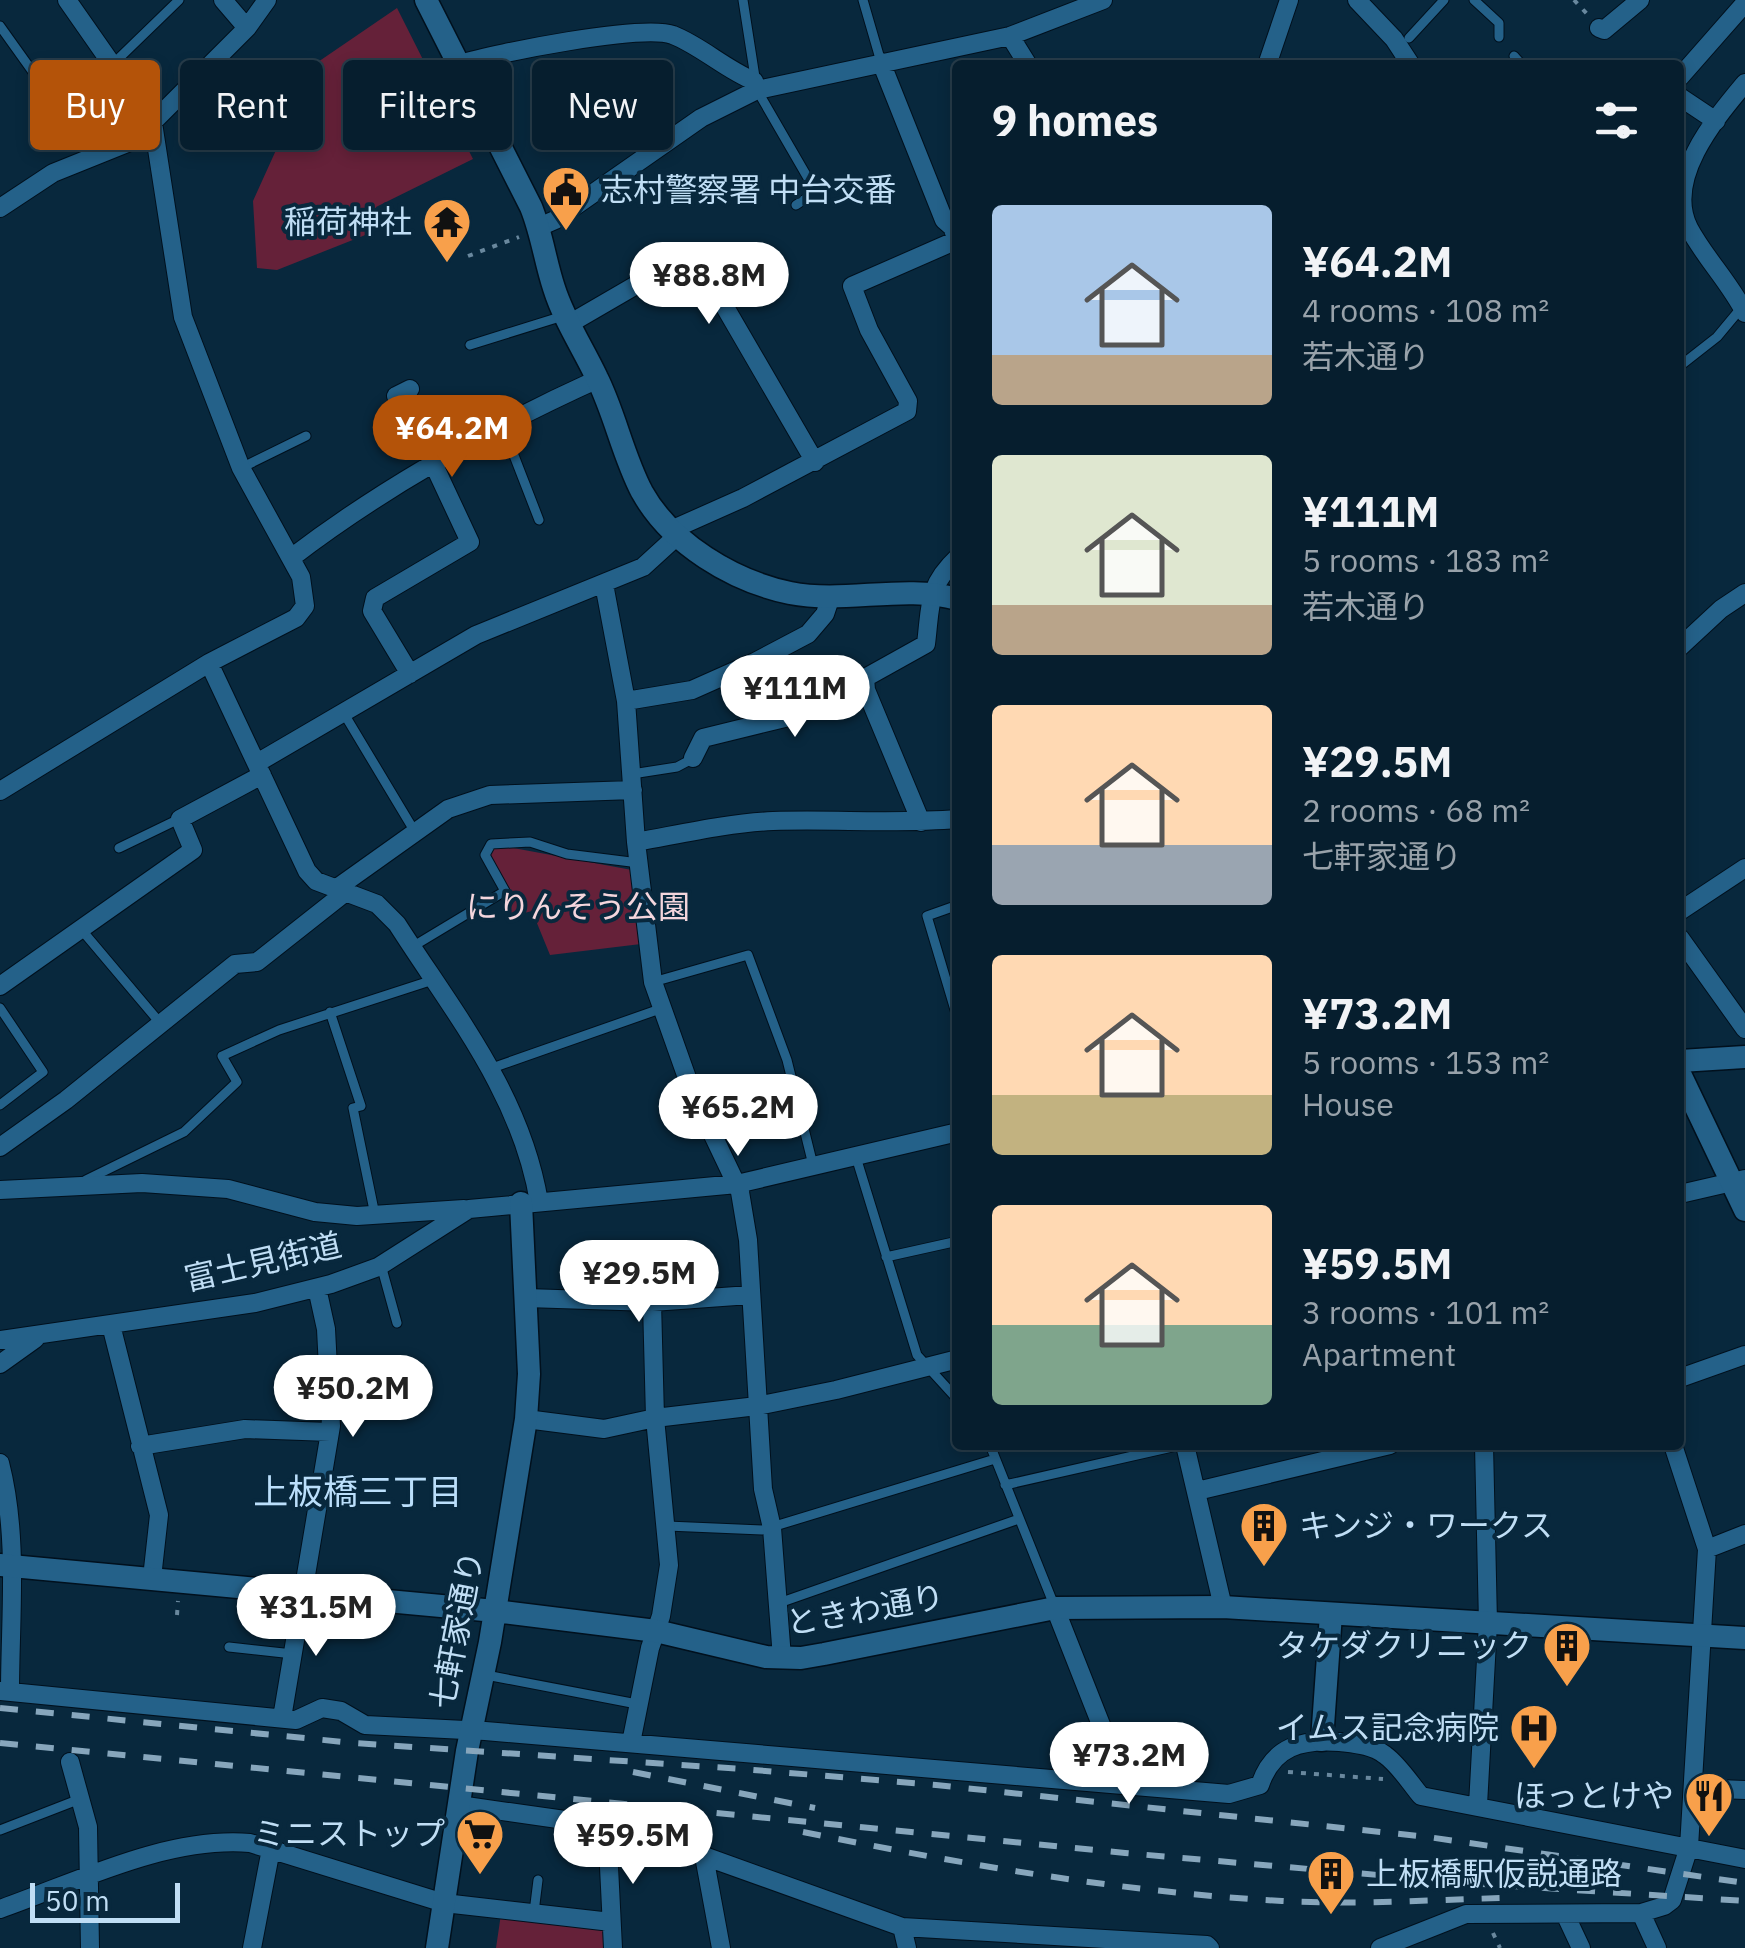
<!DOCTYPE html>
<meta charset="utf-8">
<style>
body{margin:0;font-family:"IBM Plex Sans","Noto Sans JP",sans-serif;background:#0f2736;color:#f1f3f6;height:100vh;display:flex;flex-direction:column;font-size:38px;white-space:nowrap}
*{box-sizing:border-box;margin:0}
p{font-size:32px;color:#98a2aa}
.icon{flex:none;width:55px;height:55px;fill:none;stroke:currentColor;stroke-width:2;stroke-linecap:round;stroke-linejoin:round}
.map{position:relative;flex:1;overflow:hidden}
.sheet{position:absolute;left:952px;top:60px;width:732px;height:1390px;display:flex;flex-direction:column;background:#061e2e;border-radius:10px;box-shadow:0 5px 15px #0003,0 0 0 2px #273c4a}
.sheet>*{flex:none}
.guide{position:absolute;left:30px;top:60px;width:772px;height:90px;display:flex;gap:20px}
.scale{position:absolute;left:30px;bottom:25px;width:150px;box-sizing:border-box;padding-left:10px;border:5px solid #c0def5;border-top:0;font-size:28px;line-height:35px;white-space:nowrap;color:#c0def5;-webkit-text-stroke:8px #08283d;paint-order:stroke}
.price{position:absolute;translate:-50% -85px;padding:0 22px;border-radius:35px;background:#fff;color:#222;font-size:32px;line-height:65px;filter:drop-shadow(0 2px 5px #0008)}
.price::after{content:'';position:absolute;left:50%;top:60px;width:30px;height:22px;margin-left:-15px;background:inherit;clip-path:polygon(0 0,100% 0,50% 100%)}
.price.on{background:#b45309;color:#fff}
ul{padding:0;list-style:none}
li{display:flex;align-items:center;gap:30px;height:250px;padding:0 40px}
li span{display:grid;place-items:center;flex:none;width:280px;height:200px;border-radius:10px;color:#555}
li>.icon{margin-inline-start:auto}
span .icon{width:120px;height:120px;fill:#fffc;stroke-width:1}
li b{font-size:42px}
h2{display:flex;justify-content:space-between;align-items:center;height:120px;padding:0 40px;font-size:42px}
.tag{padding:0 35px;border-radius:10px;background:#061e2e;box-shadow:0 5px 15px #0003,0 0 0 2px #273c4a;font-size:35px;line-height:90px}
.tag.on{background:#b45309;color:#fff}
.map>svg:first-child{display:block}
.green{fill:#652139}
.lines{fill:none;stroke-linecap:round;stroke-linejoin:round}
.service-casing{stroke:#01101d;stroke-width:11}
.minor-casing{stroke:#01101d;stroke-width:20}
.tertiary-casing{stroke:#01101d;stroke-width:25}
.path{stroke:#69889e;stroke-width:4;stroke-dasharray:5 8;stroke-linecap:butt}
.service{stroke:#246189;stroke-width:9}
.minor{stroke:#246189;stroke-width:18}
.tertiary{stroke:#246189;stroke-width:22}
.rail{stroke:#87a6bc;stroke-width:6;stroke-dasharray:18 18;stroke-linecap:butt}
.labels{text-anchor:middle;stroke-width:8;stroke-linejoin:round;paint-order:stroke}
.poi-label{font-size:32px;fill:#c0def5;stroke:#08283d;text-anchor:end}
.park-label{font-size:32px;fill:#f4d6dd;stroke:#08283d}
.street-label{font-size:32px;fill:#c0def5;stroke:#08283d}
.neighbourhood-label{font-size:35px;fill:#bbdffb;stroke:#08283d}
</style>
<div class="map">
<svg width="1745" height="1948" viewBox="0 0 1745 1948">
<rect width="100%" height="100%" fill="#08283d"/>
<!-- green -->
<path class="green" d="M397,8L473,159L376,207L383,228L277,270L257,268L253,201L315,64Z
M502,846L632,870L641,944L550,955L532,911L513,916L504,898L511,893L489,855L493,849Z
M501,1914L608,1924L606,1948H496Z"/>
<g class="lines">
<!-- service casing -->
<g class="service-casing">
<path id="service" d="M743,0L757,90L816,192L796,205
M863,0L881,62
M1474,0L1499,23V37
M0,26L35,75
M1409,38L1444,0
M1514,56L1522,65
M114,63L179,0
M470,345L563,316
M1680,366L1717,337L1742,307
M503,427L539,520
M241,468L306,436
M343,712L415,832
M632,774L677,767L692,759
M119,848L179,819
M958,905L927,916L958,1020
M80,928L161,1024
M412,947L505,891L485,855L491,844L530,842L567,854L639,863
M653,982L748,955L787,1060L813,1165
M0,1008L43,1072L0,1105
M330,1012L361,1106L353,1108L375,1215
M492,1068L660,1009
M856,1157L917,1355L958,1400
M86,1180L184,1132L237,1082L222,1056L279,1030L433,980
M886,1257L958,1241
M381,1265L397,1323
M990,1445L1054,1605
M1005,1485L1181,1445
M667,1526L762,1530L995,1459
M779,1603L1019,1519
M229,1647L293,1654
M486,1675L637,1704
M0,1830L80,1799
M534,1912L538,1880"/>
</g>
<!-- minor casing -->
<g class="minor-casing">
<path id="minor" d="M223,0L247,28
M1357,0L1394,39L1411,65
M1599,28L1604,30L1640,0
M1010,36L1028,65
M460,64C496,53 642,24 673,35C701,46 725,69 754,81
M1267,65L1289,0
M1680,77L1745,3
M1745,83C1715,119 1664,179 1689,228C1705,258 1730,283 1745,313
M1680,97L1716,121
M0,208L53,173L135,140L247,28L267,0
M539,227L555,220L701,118L757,90L1010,36L1103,0
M569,324L693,252L815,462
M671,530L743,498L907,411L908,401L869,330L852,286L957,240L952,227L944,220L881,62
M291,558C385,486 490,428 598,379
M604,584L626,701L636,842L653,982L691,1089L740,1192L748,1240L763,1489L772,1528L782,1658
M1680,647L1721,609L1745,593
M209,663L307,871L316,881L377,904L397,924C454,1013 521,1094 539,1202
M410,674L372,611L375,598L470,542L433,463L396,396L410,389
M626,701L692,690L755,662L808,634L825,614L831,596
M693,758L703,738L793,716L838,688L865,678
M257,763L476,635L643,567L677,536
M0,791L209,663L296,618L305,606L301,577L241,468L183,317L153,123L67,0
M921,822L866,690L865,678L926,644C931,604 927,586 958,557
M636,842C681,834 727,823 773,821C835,819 896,824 958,819
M337,888L448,809L490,795L633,790
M1680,911L1745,868
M1680,938L1745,1029
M0,986L193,850L180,819L262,775
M0,1147L66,1100L235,964L257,962L347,891
M0,1190L142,1183L228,1189L315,1212L357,1216L464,1209
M1680,1194L1745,1179
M526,1298L652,1302L750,1295
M111,1325L159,1515L152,1578
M0,1340L255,1303L331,1284L378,1267L469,1209L737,1184L958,1132
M0,1364L35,1339
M1680,1378L1745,1355
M526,1419L604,1429L655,1418L757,1406L836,1390L958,1359
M1185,1445L1223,1607
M140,1446L245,1429L330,1432
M0,1463C19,1537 10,1616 10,1692
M1197,1491L1390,1445
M1707,1549L1745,1534
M1055,1608L1124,1783
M0,1691L296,1720L322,1708L341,1711L365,1725L485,1731L1229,1794L1260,1785C1273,1746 1302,1739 1340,1742C1356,1744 1372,1745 1385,1755C1399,1765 1410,1783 1421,1796L1745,1859
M282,1718L331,1426L326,1329L317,1288
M631,1743L650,1648L661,1616L669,1565L655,1418L652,1302
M70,1762L88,1827L90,1948
M1693,1788L1745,1790
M459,1805L607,1826L704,1856L902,1927L1207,1945L1210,1948
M1478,1805L1488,1623L1484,1445
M607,1826L613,1948
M704,1856L721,1948
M0,1909C77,1882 167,1836 250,1843L444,1903L611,1922
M1641,1913L1657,1948
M1565,1914L1581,1948
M902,1927L907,1948
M252,1948L271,1849
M1380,1948L1466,1914L1641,1913L1664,1906L1672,1900L1689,1847L1707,1549L1673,1445"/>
</g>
<!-- tertiary casing -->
<g class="tertiary-casing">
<path id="tertiary" d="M426,0L531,207C542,234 545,261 554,288C564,320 583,348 597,378C615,414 623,456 642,492C671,544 733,581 790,593C846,604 902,584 958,599
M1680,1061L1745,1057
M1680,1074L1745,1210
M0,1565L495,1611L656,1631L766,1657L801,1658L824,1654L1055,1608L1223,1607L1745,1638
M1322,1740L1331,1614
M437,1948L467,1751L490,1642L526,1419L529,1374L521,1203"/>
</g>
<!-- path -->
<path class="path" d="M1574,0L1588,15
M468,256L519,237
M177,1615L178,1601
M1288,1772L1383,1779
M1493,1933L1500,1948"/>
<!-- service -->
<use href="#service" class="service"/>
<!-- minor -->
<use href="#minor" class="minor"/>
<!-- tertiary -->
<use href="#tertiary" class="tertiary"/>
<!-- rail -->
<path class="rail" d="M0,1708L354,1743L742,1769L936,1785L1428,1837L1745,1883
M0,1743L1125,1853L1482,1884L1745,1901
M633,1772L815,1808
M803,1832C962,1864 1120,1892 1282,1901C1355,1905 1429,1900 1502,1898"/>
</g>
<!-- icons -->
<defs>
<g id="civic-pin" transform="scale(2.5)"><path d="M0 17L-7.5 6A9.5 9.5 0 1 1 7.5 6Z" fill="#f8a04b" stroke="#08283d"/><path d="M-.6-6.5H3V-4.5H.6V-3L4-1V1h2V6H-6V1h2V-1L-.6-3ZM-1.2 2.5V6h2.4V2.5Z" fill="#111"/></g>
<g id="temple-pin" transform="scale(2.5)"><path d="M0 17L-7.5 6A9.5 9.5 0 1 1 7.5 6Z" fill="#f8a04b" stroke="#08283d"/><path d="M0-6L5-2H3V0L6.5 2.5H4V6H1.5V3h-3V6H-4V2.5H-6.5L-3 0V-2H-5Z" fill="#111"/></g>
<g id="building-pin" transform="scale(2.5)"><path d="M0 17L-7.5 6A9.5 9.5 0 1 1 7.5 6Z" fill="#f8a04b" stroke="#08283d"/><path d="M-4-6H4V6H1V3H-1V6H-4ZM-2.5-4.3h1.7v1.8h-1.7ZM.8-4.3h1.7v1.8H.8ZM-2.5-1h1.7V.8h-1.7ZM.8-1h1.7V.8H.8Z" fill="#111"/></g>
<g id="hospital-pin" transform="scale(2.5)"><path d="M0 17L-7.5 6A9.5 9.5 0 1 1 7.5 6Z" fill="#f8a04b" stroke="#08283d"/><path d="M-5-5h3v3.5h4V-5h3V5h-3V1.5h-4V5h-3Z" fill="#111"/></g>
<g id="restaurant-pin" transform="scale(2.5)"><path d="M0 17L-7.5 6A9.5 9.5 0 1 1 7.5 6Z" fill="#f8a04b" stroke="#08283d"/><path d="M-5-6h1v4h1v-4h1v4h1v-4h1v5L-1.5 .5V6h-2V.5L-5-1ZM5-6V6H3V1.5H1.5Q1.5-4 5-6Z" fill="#111"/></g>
<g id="supermarket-pin" transform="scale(2.5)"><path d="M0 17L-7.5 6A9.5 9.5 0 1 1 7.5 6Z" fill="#f8a04b" stroke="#08283d"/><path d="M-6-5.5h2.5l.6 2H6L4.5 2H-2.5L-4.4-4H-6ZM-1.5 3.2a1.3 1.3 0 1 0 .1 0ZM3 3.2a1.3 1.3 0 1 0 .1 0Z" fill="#111"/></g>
</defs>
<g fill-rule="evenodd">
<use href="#civic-pin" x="566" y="190"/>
<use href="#temple-pin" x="447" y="222"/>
<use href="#building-pin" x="1264" y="1526"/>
<use href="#building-pin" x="1567" y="1646"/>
<use href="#hospital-pin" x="1534" y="1728"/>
<use href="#restaurant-pin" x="1709" y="1796"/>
<use href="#supermarket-pin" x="480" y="1834"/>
<use href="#building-pin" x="1331" y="1874"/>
</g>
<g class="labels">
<!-- poi labels -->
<g class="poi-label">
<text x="601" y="201" text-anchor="start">志村警察署 中台交番</text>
<text x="412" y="233">稲荷神社</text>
<text x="1299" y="1537" text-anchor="start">キンジ・ワークス</text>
<text x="1532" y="1657">タケダクリニック</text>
<text x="1499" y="1739">イムス記念病院</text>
<text x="1674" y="1807">ほっとけや</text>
<text x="445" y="1845">ミニストップ</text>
<text x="1366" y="1885" text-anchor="start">上板橋駅仮説通路</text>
</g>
<!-- park labels -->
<g class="park-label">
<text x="578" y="918">にりんそう公園</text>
</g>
<!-- street labels -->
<g class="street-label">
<text transform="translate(263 1262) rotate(-13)" y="11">富士見街道</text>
<text transform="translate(865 1610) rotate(-10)" y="11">ときわ通り</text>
<text transform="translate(457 1630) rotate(-79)" y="11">七軒家通り</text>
</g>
<!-- neighbourhood labels -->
<g class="neighbourhood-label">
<text x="358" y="1504">上板橋三丁目</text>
</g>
</g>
</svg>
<div class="scale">50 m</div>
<b class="price" style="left:709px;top:327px">¥88.8M</b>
<b class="price on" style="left:452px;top:480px">¥64.2M</b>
<b class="price" style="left:795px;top:740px">¥111M</b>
<b class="price" style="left:738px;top:1159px">¥65.2M</b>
<b class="price" style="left:639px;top:1325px">¥29.5M</b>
<b class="price" style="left:353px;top:1440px">¥50.2M</b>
<b class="price" style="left:316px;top:1659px">¥31.5M</b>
<b class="price" style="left:1129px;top:1807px">¥73.2M</b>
<b class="price" style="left:633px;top:1887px">¥59.5M</b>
<div class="guide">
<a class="tag on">Buy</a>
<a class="tag">Rent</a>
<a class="tag">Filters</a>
<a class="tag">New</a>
</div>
<section class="sheet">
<h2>9 homes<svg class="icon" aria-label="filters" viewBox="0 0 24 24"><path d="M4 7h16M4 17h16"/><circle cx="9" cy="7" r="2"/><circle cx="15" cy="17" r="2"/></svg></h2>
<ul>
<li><span style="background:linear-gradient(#a9c7e8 75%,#b9a48a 0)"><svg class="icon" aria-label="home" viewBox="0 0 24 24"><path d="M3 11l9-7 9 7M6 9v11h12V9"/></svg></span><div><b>¥64.2M</b><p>4 rooms · 108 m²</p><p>若木通り</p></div></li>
<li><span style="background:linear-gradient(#dfe7d0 75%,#b9a48a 0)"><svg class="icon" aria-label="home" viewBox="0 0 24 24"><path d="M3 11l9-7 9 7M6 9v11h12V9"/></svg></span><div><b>¥111M</b><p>5 rooms · 183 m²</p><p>若木通り</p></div></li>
<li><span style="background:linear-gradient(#ffd9b3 70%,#9aa5b1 0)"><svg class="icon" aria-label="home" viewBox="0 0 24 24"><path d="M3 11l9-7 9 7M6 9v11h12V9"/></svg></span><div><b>¥29.5M</b><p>2 rooms · 68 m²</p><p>七軒家通り</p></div></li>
<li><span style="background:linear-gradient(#ffd9b3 70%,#c2b280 0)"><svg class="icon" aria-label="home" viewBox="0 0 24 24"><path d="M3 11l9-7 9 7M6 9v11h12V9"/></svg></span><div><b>¥73.2M</b><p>5 rooms · 153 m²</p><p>House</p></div></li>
<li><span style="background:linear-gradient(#ffd9b3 60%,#7fa58c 0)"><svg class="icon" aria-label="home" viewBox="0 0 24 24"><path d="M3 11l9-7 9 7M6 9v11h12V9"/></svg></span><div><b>¥59.5M</b><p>3 rooms · 101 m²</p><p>Apartment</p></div></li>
</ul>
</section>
</div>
